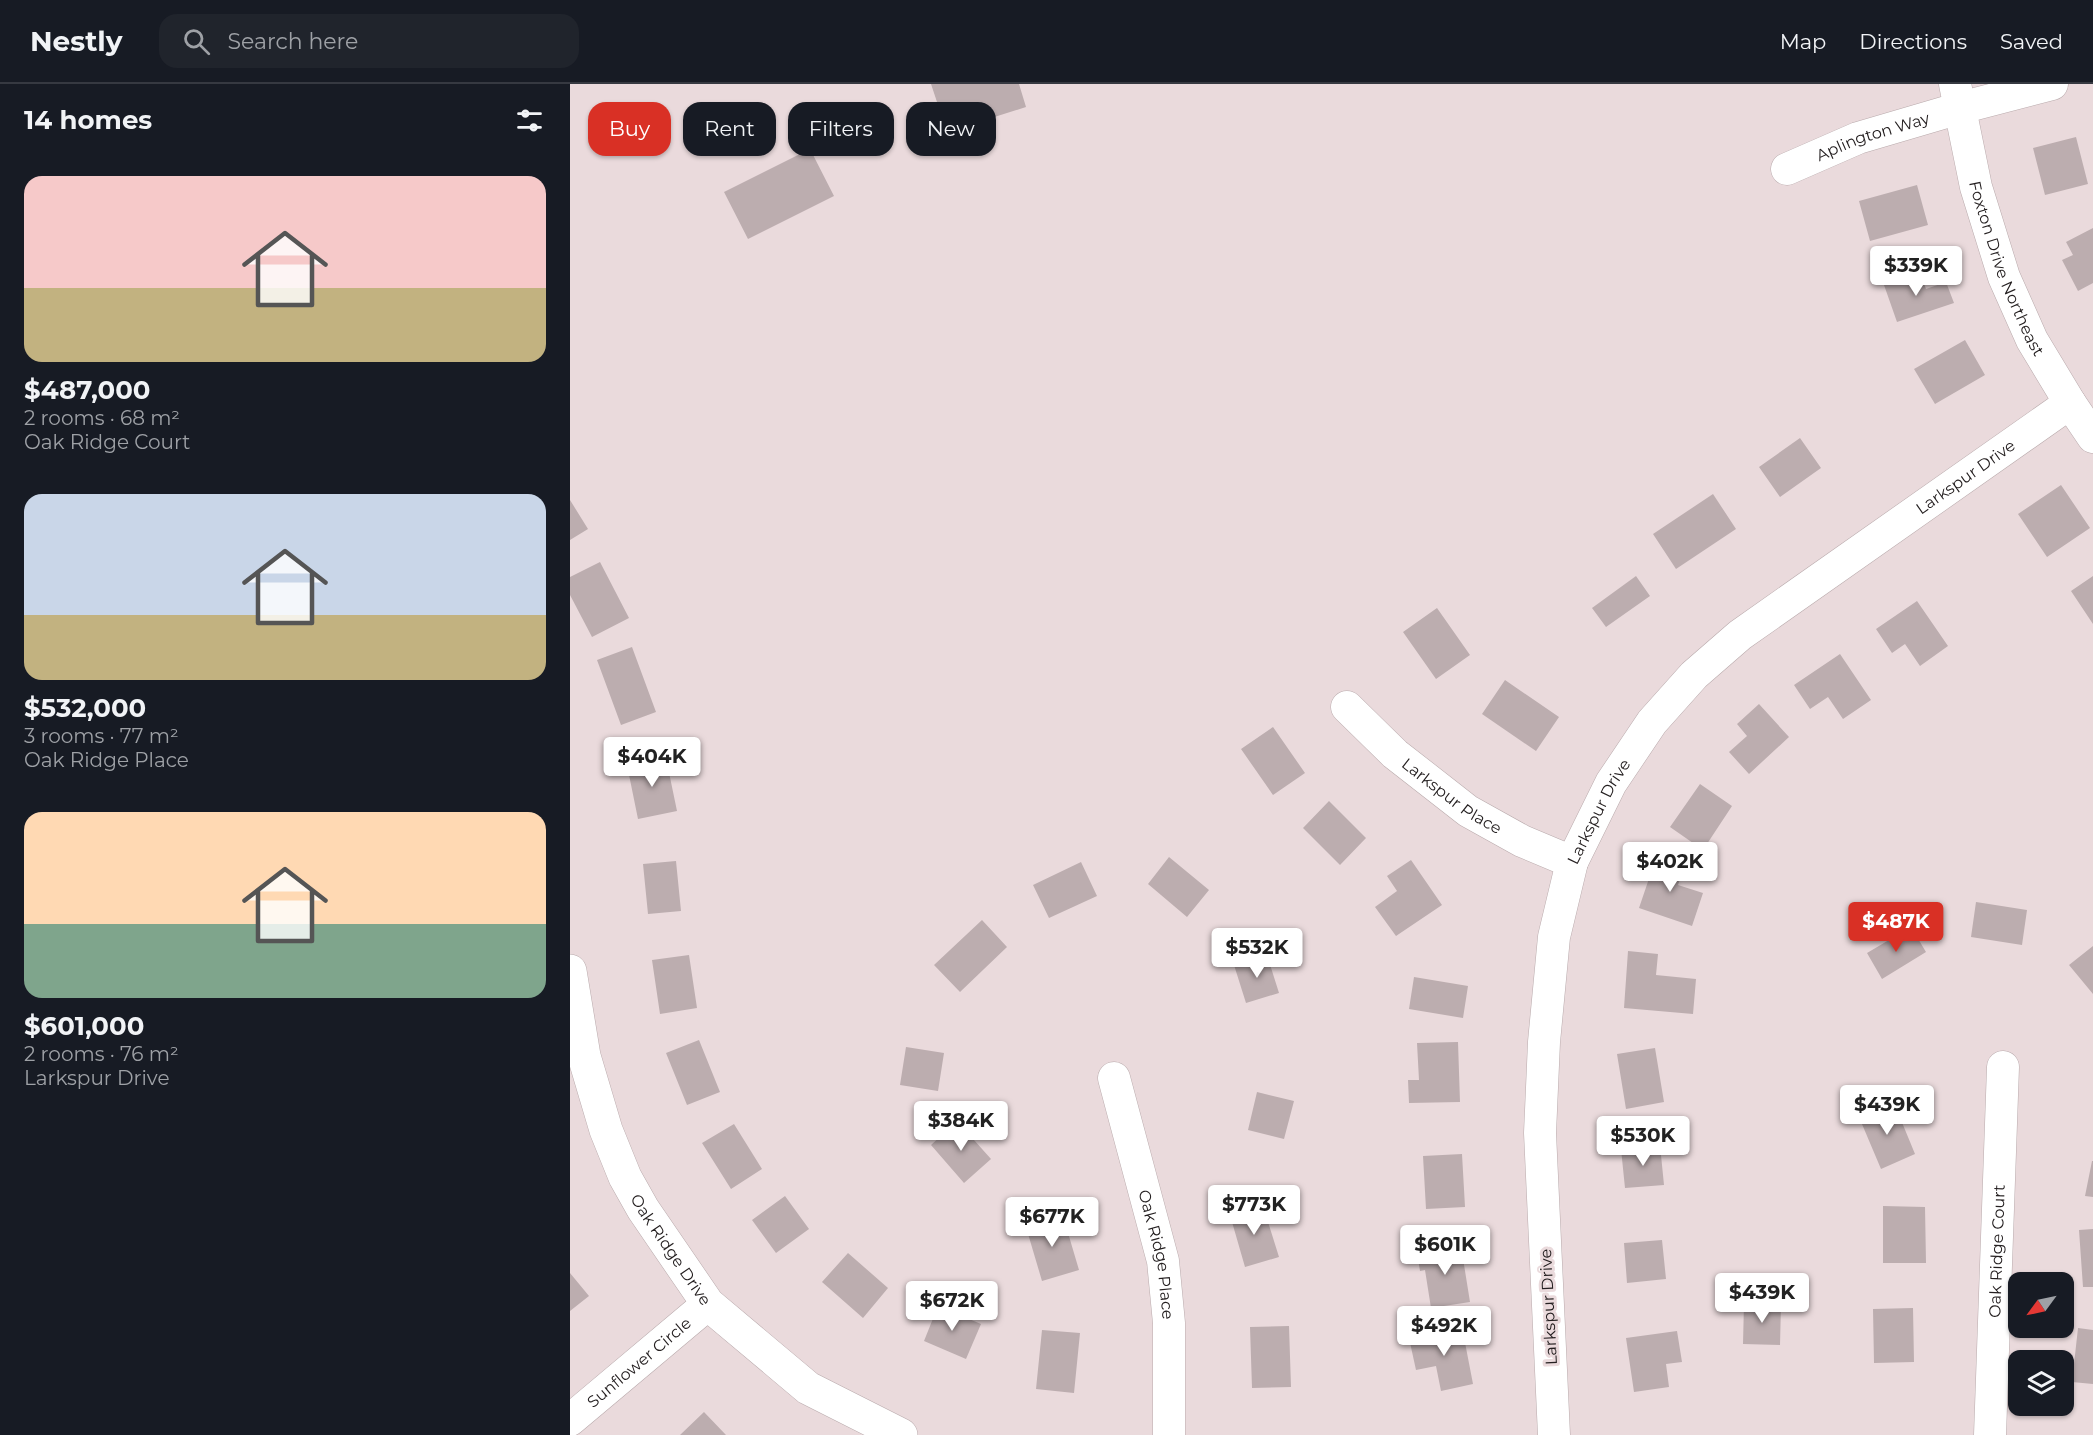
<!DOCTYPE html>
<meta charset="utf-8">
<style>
body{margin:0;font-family:Montserrat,sans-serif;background:#20242c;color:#f1f3f6;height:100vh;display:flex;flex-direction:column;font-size:22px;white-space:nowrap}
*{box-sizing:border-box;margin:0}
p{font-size:20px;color:#9ea1a6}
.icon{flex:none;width:33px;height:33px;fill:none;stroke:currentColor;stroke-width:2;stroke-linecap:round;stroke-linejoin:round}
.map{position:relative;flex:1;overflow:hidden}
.sheet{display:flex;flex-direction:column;background:#171b24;width:570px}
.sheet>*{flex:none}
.banner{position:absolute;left:18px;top:18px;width:570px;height:54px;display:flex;gap:12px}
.needle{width:39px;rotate:237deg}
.tools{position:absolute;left:1438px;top:1188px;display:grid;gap:12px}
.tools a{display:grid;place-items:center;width:66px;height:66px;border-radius:12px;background:#171b24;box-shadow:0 2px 4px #0004;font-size:30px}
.price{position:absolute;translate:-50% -51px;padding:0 14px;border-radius:6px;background:#fff;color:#222;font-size:20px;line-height:39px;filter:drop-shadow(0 2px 3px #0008)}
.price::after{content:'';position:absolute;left:50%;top:36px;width:18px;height:14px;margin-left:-9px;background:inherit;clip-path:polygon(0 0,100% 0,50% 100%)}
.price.on{background:#d93025;color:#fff}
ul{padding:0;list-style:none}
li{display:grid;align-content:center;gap:12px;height:318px;padding:0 24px}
li span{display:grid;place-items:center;height:186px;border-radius:18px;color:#555}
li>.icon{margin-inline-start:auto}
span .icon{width:108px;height:108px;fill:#fffc;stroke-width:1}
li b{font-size:26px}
h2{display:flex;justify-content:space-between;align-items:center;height:72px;padding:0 24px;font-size:26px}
.pill{padding:0 21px;border-radius:18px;background:#171b24;box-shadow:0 2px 4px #0004;font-size:21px;line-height:54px}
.pill.on{background:#d93025;color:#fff}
header{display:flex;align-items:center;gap:36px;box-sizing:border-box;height:84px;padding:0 30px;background:#171b24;border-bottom:2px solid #363941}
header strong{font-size:28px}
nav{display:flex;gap:33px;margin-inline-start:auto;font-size:21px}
.search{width:420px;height:54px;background:#20242c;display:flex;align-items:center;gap:15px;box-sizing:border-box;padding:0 21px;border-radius:18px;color:#9ea1a6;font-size:22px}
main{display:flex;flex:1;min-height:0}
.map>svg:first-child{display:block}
.building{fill:#bcadaf}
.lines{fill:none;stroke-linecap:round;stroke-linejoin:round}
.street-casing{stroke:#b9aaac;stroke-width:33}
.secondary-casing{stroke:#b9aaac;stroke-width:34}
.street{stroke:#fff;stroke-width:32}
.secondary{stroke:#fff;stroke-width:33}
.labels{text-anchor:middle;stroke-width:6;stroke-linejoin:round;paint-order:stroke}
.street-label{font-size:16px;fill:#252021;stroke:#eadadc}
</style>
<header>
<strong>Nestly</strong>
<div class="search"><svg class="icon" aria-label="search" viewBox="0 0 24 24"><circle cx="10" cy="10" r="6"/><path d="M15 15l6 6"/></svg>Search here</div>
<nav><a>Map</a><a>Directions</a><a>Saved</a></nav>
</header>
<main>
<section class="sheet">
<h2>14 homes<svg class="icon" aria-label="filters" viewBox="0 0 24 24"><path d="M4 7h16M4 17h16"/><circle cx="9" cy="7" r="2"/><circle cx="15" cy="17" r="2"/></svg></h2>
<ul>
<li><span style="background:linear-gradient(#f6c9c9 60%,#c2b280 0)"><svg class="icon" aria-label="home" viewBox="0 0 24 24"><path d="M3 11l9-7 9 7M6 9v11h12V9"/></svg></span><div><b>$487,000</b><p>2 rooms · 68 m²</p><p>Oak Ridge Court</p></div></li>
<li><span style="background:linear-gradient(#c9d6e8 65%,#c2b280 0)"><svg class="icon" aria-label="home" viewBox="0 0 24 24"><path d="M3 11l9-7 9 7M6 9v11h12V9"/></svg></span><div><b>$532,000</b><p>3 rooms · 77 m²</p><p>Oak Ridge Place</p></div></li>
<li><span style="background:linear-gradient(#ffd9b3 60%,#7fa58c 0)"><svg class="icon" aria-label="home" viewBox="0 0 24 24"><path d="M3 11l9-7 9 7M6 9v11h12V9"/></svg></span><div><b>$601,000</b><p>2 rooms · 76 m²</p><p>Larkspur Drive</p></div></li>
</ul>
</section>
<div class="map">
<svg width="1523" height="1351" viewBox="0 0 1523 1351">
<rect width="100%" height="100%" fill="#eadadc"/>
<!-- building -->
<path class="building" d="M361,0H449L456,23L377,48Z
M1506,53L1518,100L1475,111L1463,64Z
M240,65L264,112L178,155L154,108Z
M1347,101L1358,141L1300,157L1289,117Z
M1523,144V199L1508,207L1492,176L1503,171L1496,158Z
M1350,188L1356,205L1376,198L1384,219L1327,238L1314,201Z
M1395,256L1415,291L1365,320L1344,285Z
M1230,354L1251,384L1210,413L1189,383Z
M1491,401L1520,444L1477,473L1448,430Z
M1143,410L1166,445L1106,485L1083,450Z
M0,416L18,445L0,456Z
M30,478L59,534L22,553L0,511V493Z
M1066,492L1080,512L1036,543L1022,524Z
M1523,492V540L1501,507Z
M1347,517L1378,562L1350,582L1335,560L1322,569L1306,545Z
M867,524L900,571L866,595L833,548Z
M62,563L86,628L51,641L27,576Z
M1270,570L1301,616L1273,635L1258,613L1240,625L1224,601Z
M935,596L989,633L966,667L912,630Z
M1189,620L1219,653L1179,690L1159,668L1177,652L1167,640Z
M703,643L735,689L703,711L671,665Z
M96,674L107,727L68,735L57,681Z
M1130,700L1162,722L1133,766L1100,743Z
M759,717L796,754L770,781L733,744Z
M1087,771L1115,780L1108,801L1133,809L1122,842L1069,824Z
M599,773L639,806L617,833L578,800Z
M841,776L872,821L826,852L805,823L827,807L817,792Z
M106,777L111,827L78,830L73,780Z
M511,778L527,812L479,834L463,801Z
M1406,818L1457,826L1452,861L1401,853Z
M412,836L437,863L390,908L364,881Z
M1341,843L1356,868L1312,895L1297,869Z
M1523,862V910L1499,881Z
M1058,867L1088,870L1086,891L1126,895L1123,930L1054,924Z
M119,871L127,924L90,930L82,876Z
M697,871L709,909L676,919L664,881Z
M844,893L898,902L893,934L839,925Z
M129,956L150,1008L117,1021L96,969Z
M888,958L890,1018L839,1019L838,996H849L847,959Z
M336,963L374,969L368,1007L330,1001Z
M1085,964L1094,1018L1056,1025L1047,970Z
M687,1008L724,1017L714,1055L678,1046Z
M1324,1019L1345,1070L1311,1085L1289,1033Z
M387,1037L421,1075L394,1099L361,1061Z
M164,1040L192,1085L161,1105L132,1059Z
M1090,1061L1094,1101L1055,1104L1051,1065Z
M892,1070L895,1123L856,1125L853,1072Z
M1522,1077H1523V1113L1515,1112Z
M215,1112L239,1145L206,1169L182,1136Z
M693,1122L709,1173L675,1183L660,1131Z
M1313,1122L1355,1123L1356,1179H1313Z
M493,1132L509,1186L472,1197L456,1143Z
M1523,1145V1203H1513L1509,1146Z
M1092,1156L1096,1195L1057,1199L1054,1159Z
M891,1162L900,1218L861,1224L855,1186L850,1187L847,1169Z
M278,1169L318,1204L293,1234L252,1198Z
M0,1189L19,1212L0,1227Z
M1174,1219L1211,1220L1210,1261L1173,1260Z
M368,1222L411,1240L396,1275L354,1257Z
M1343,1224L1344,1278L1304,1279L1303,1225Z
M719,1242L721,1303L682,1304L680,1243Z
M892,1243L903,1300L871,1307L866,1282L846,1286L839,1254Z
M1508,1244L1523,1246V1300L1502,1298Z
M472,1246L510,1249L504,1309L466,1305Z
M1107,1247L1112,1278L1096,1280L1099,1303L1064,1308L1056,1254Z
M134,1328L156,1351H110Z"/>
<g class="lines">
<!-- street casing -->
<g class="street-casing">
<g id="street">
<path id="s1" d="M1385,0L1406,103L1434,193L1462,256L1500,319L1523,353"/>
<path id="s2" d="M1217,85L1288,54L1390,24L1482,0"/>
<path id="s3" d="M777,623L825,670L898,727L952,757L1002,778"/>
<path id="s4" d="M544,994L593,1177L599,1239V1351"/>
<path id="s5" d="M0,1336L138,1220"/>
<path id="s6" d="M984,1351L970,1049L974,958L984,853L1002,778L1041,699L1082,638L1124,591L1170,551L1500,319"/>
<path id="s7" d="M1420,1351L1433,983"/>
</g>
</g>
<!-- secondary casing -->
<g class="secondary-casing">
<g id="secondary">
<path id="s8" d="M0,887L14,972L36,1046L55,1093L73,1125L138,1220L238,1304L331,1351"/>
</g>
</g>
<!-- street -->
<use href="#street" class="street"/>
<!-- secondary -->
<use href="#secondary" class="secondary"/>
</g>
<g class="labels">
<!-- street labels -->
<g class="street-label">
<text dy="6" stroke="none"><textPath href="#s2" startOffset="92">Aplington Way</textPath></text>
<text dy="6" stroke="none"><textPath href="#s1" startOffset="192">Foxton Drive Northeast</textPath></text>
<text dy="6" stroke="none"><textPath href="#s6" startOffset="1137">Larkspur Drive</textPath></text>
<text dy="6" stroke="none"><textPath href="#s3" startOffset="138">Larkspur Place</textPath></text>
<text dy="6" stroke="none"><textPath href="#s6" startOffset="633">Larkspur Drive</textPath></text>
<text dy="6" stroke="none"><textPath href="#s8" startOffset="300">Oak Ridge Drive</textPath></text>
<text dy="6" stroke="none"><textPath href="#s7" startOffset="184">Oak Ridge Court</textPath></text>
<text dy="6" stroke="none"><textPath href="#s4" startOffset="182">Oak Ridge Place</textPath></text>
<text transform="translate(978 1223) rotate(-93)" y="6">Larkspur Drive</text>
<text dy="6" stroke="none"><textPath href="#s5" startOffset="90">Sunflower Circle</textPath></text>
</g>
</g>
</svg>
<div class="tools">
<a><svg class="needle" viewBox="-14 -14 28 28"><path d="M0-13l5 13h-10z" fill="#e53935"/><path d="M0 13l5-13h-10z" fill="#9ea1a6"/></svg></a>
<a><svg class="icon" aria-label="layers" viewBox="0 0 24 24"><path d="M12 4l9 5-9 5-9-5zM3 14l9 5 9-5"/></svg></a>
</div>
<b class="price" style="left:1346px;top:213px">$339K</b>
<b class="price" style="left:82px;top:704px">$404K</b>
<b class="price" style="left:1100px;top:809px">$402K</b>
<b class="price on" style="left:1326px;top:869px">$487K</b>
<b class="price" style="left:687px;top:895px">$532K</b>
<b class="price" style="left:1317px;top:1052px">$439K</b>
<b class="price" style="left:391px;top:1068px">$384K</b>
<b class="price" style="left:1073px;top:1083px">$530K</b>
<b class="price" style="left:684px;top:1152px">$773K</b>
<b class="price" style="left:482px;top:1164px">$677K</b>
<b class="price" style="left:875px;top:1192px">$601K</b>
<b class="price" style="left:1192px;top:1240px">$439K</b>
<b class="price" style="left:382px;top:1248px">$672K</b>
<b class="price" style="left:874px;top:1273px">$492K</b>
<div class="banner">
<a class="pill on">Buy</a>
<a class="pill">Rent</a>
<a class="pill">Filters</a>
<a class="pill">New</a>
</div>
</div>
</main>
